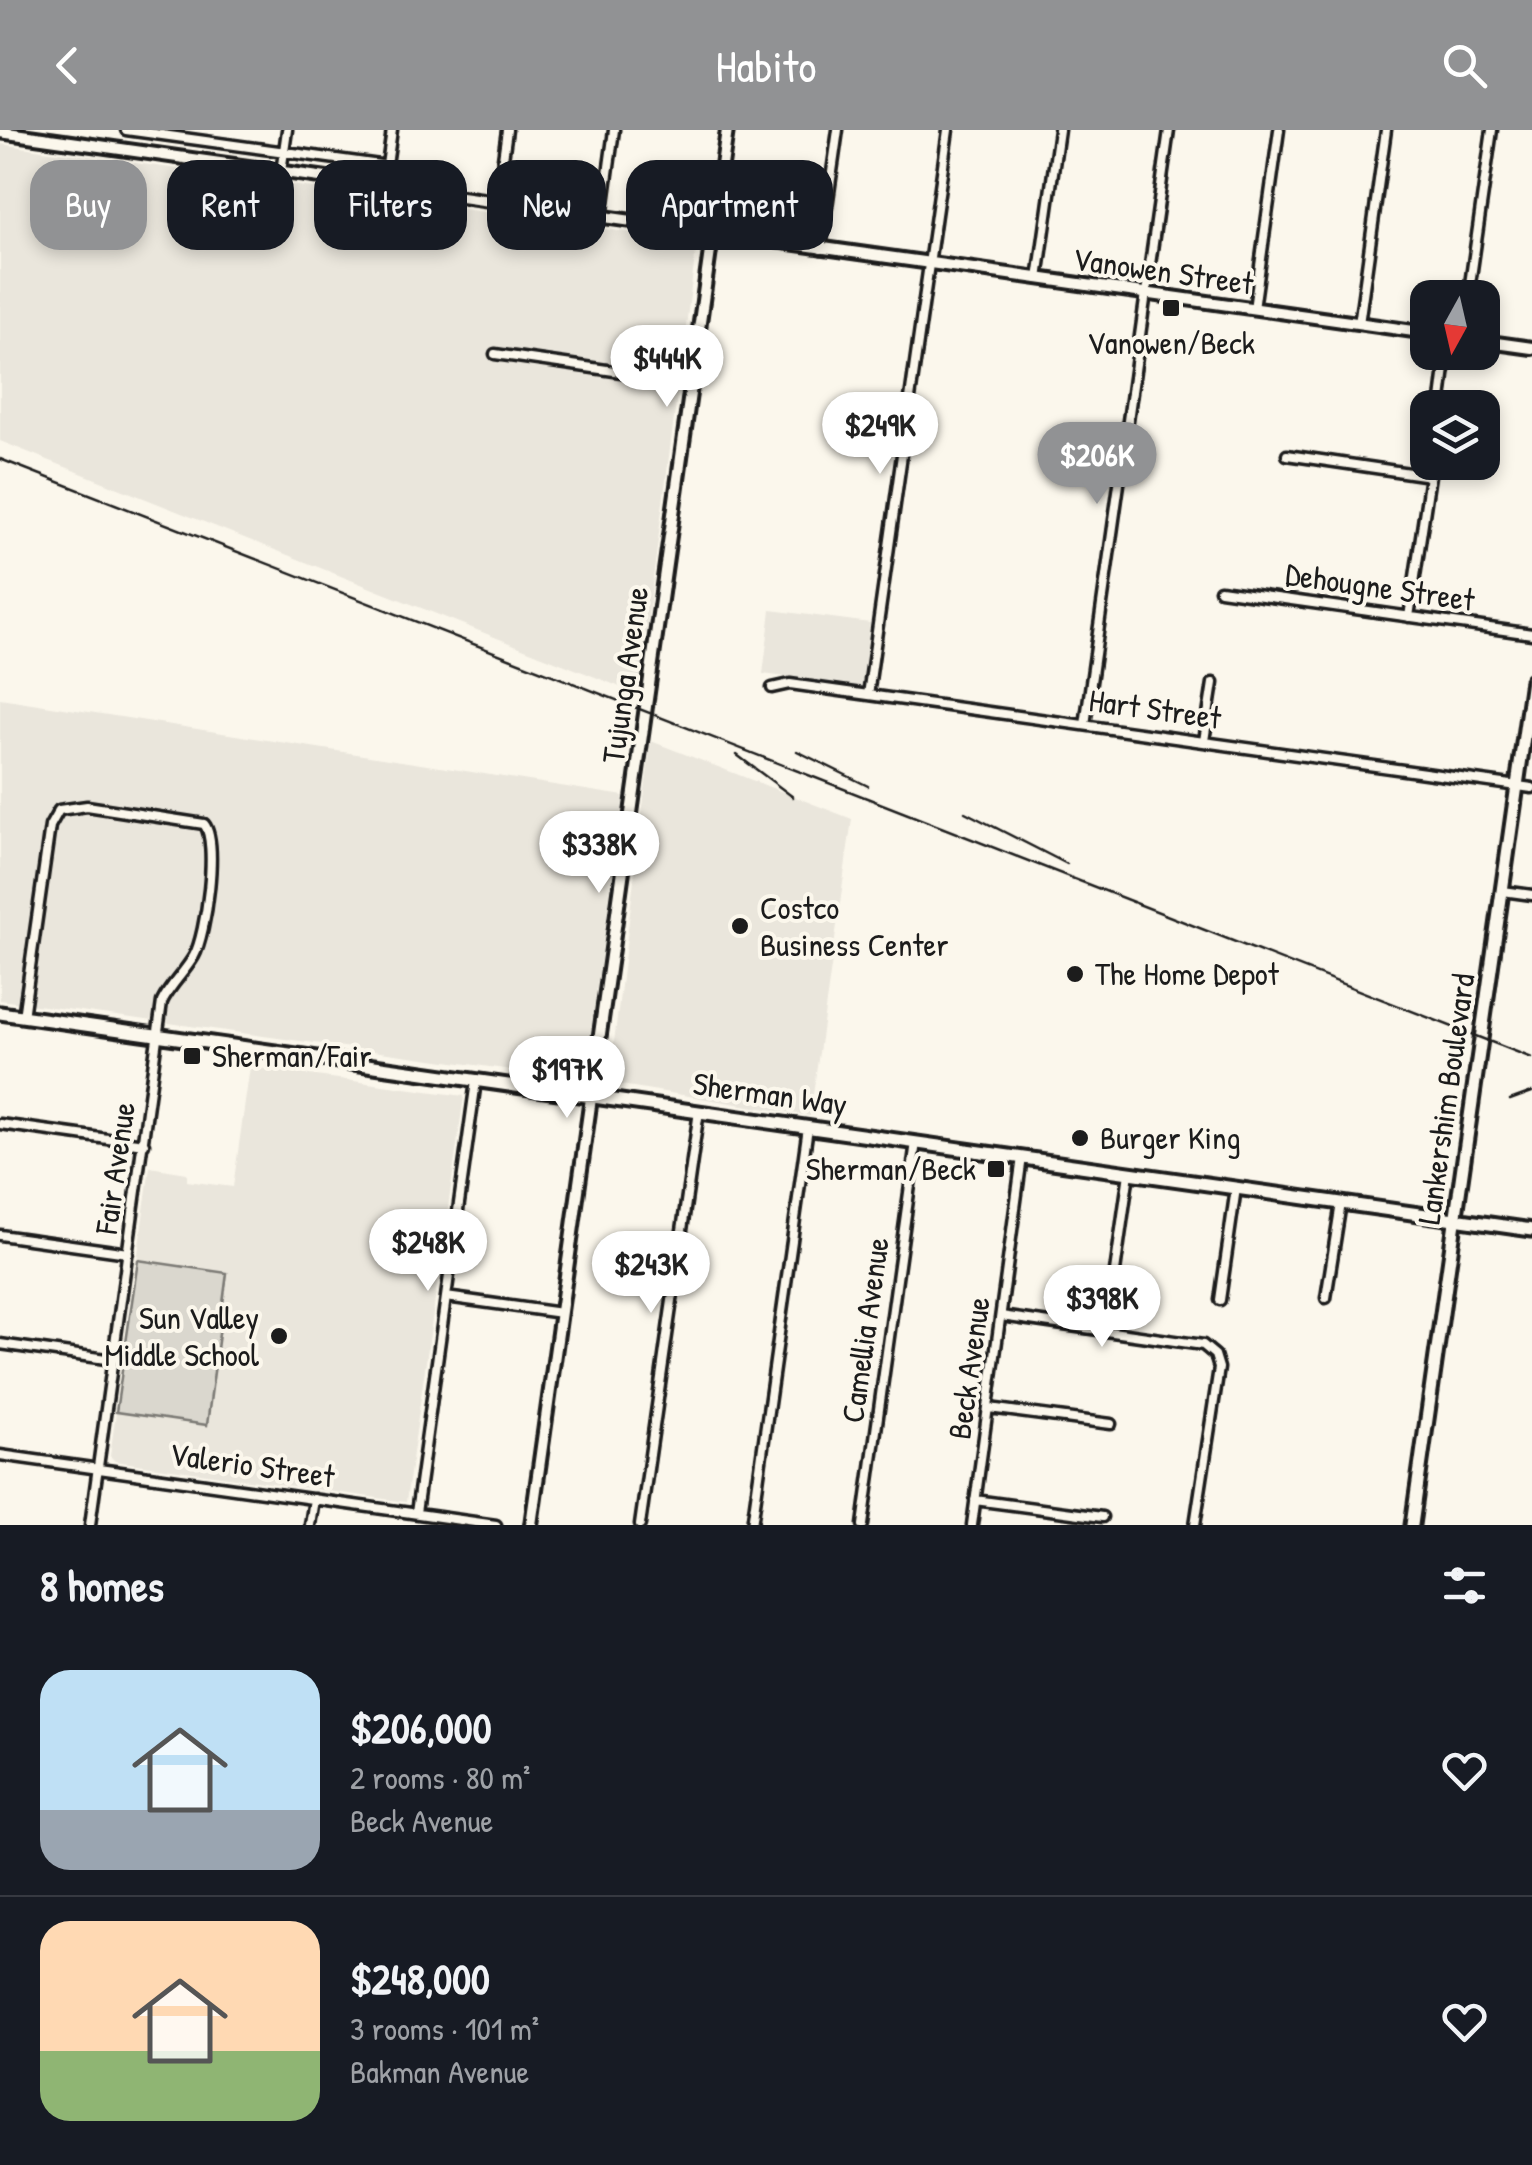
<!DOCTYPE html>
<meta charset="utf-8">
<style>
body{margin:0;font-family:"Patrick Hand",sans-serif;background:#242831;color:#f1f3f6;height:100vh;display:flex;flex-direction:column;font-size:38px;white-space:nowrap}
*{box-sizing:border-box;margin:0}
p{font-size:32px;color:#9ea1a6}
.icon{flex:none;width:55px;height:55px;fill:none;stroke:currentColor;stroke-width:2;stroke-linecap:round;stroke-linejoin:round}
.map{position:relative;height:1395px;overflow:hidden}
.details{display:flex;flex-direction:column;background:#171b24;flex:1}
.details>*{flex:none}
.banner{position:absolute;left:30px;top:30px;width:1000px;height:90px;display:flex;gap:20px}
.needle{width:65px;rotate:188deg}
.fabs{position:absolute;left:1410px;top:150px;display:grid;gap:20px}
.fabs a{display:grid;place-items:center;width:90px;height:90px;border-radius:20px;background:#171b24;box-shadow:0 5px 15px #0003;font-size:50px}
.price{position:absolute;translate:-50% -85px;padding:0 22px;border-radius:35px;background:#fff;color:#222;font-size:32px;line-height:65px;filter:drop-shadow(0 2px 5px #0008)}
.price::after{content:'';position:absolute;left:50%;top:60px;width:30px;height:22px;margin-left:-15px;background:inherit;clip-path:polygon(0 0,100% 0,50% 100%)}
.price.selected{background:#919294;color:#fff}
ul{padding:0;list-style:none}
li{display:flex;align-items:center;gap:30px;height:250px;padding:0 40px}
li+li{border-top:2px solid #363941}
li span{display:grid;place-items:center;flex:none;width:280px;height:200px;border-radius:30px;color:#555}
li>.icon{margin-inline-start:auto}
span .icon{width:120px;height:120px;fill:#fffc;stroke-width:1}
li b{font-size:42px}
h2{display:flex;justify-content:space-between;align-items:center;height:120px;padding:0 40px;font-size:42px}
.pill{padding:0 35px;border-radius:30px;background:#171b24;box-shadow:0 5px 15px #0003;font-size:35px;line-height:90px}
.pill.selected{background:#919294;color:#fff}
header{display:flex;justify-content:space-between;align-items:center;height:130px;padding:0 40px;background:#919294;color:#fff;font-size:45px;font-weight:600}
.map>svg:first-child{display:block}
.built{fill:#eae6dc}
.green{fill:#dad7ce;stroke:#7b7a75;stroke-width:2.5}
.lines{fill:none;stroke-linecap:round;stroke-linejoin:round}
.street-casing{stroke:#1c1c1c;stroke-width:15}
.secondary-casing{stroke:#1c1c1c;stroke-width:18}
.primary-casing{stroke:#1c1c1c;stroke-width:19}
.street{stroke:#fbf7ec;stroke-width:8}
.secondary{stroke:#fbf7ec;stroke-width:10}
.primary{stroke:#fbf7ec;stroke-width:11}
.rail{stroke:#1c1c1c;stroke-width:2.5}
.poi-dot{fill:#1c1c1c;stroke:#fbf7ec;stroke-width:4}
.labels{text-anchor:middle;stroke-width:8;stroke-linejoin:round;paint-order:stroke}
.street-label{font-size:32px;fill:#1c1c1c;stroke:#fbf7ec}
.poi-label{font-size:32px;fill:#1c1c1c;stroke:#fbf7ec;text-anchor:start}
</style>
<header><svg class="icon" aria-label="back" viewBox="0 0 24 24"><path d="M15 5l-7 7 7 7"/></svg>Habito<svg class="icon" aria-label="search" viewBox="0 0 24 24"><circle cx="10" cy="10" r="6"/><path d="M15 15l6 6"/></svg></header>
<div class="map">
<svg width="1532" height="1395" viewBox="0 0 1532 1395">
<rect width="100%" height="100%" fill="#fbf7ec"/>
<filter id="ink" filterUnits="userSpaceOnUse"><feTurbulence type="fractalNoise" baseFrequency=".01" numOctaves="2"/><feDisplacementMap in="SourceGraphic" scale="20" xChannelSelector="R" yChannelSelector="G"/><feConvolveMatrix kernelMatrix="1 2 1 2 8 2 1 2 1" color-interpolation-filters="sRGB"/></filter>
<g filter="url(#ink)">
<!-- built -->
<path class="built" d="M0,14L697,112L638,564L0,311Z
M771,480L870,493L862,557L763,544Z
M0,568L624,666L584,950L0,870Z
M651,611L852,689L810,986L609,953Z
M250,937L464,966L406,1372L115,1331L110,1326L150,1037L187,1043V1051L233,1057Z"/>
<!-- green -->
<path class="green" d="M138,1130L227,1143L207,1295L116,1282Z"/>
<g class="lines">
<!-- street casing -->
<g class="street-casing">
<path id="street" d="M126,0L387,36
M281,42L287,0
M384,56L392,0
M497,72L507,0
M602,88L614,0
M821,119L838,0
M1038,149L1059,0
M1468,168L1492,0
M1254,179L1279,0
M1359,194L1386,0
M495,224L691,252
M1440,278L1447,222
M1287,325L1430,346
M1220,460L1532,504
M1409,487L1432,332
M772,558L790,554L1532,658
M868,565L948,0
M1085,595L1169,0
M1204,611L1213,553
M1503,761L1532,765
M23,887L50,696L59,680L87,676L204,694C219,711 206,805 194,826C185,842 170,855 162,872L90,1395
M0,994L144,1014
M0,1105L128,1123
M1113,1156L1129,1043
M446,1167L561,1183
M1326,1168L1341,1073
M1220,1170L1236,1058
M1001,1186L1203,1215L1215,1225L1219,1238L1195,1395
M0,1214L113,1230
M989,1278L1111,1294
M0,1325L496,1395
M975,1370L1102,1387
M416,1383L476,951
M310,1395L314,1369
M640,1395L699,981
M752,1395L808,997
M863,1395L916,1012
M972,1395L1022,1027"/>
</g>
<!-- secondary casing -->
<g class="secondary-casing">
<path id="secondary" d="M0,2L1428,203
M1482,211L1532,218
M531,1395L727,0"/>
</g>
<!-- primary casing -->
<g class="primary-casing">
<path id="primary" d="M0,883L1532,1100
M1412,1395L1532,550"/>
</g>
<!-- street -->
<use href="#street" class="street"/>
<!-- secondary -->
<use href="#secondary" class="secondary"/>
<!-- primary -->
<use href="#primary" class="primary"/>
<!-- rail -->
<path class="rail" d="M0,329L1532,928
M797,621L868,656
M737,625L793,667
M965,682L1067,734
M1510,970L1532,962"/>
</g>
</g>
<!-- markers -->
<g class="poi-dot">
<rect x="1161" y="168" width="20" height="20" rx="5"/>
<circle cx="740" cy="796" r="10"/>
<circle cx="1075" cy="844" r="10"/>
<rect x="182" y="916" width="20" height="20" rx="5"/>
<circle cx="1080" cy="1008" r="10"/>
<rect x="986" y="1029" width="20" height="20" rx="5"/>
<circle cx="279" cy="1206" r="10"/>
</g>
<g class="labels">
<!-- street labels -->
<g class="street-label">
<text transform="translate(1163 141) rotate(8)" y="11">Vanowen Street</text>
<text transform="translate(1380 457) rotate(8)" y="11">Dehougne Street</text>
<text transform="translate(625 545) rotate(-82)" y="11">Tujunga Avenue</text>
<text transform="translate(1155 579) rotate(8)" y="11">Hart Street</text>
<text transform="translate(770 964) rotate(8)" y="11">Sherman Way</text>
<text transform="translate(1446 969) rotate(-82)" y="11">Lankershim Boulevard</text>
<text transform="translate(115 1038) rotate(-82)" y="11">Fair Avenue</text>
<text transform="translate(865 1200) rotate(-82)" y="11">Camellia Avenue</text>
<text transform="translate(969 1238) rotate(-82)" y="11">Beck Avenue</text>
<text transform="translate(252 1335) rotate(8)" y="11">Valerio Street</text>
</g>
<!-- poi labels -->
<g class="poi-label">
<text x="1171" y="224" text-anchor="middle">Vanowen/Beck</text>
<text x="760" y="789">Costco<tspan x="760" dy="37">Business Center</tspan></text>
<text x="1095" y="855">The Home Depot</text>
<text x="212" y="937">Sherman/Fair</text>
<text x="1100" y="1019">Burger King</text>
<text x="976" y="1050" text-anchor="end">Sherman/Beck</text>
<text x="259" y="1199" text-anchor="end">Sun Valley<tspan x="259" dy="37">Middle School</tspan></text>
</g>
</g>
</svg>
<div class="fabs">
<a><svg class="needle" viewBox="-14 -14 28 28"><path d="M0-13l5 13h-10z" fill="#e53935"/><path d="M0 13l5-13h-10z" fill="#9ea1a6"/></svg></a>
<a><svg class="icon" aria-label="layers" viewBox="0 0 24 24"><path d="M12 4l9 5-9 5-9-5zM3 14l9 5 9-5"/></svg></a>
</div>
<b class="price" style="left:667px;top:280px">$444K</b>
<b class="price" style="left:880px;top:347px">$249K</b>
<b class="price selected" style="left:1097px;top:377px">$206K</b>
<b class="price" style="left:599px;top:766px">$338K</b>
<b class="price" style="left:567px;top:991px">$197K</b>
<b class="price" style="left:428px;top:1164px">$248K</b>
<b class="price" style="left:651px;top:1186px">$243K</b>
<b class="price" style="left:1102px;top:1220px">$398K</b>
<div class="banner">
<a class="pill selected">Buy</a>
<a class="pill">Rent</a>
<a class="pill">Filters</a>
<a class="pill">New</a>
<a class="pill">Apartment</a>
</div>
</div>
<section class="details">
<h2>8 homes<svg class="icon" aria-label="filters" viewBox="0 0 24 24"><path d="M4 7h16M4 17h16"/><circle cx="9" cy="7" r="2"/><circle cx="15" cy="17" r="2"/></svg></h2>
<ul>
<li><span style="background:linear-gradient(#bfe0f5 70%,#9aa5b1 0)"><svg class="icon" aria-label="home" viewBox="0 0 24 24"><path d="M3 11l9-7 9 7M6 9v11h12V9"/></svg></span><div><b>$206,000</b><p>2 rooms · 80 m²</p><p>Beck Avenue</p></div><svg class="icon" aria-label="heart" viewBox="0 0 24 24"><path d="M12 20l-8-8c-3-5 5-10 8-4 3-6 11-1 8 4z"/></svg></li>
<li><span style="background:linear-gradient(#ffd9b3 65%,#8fb573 0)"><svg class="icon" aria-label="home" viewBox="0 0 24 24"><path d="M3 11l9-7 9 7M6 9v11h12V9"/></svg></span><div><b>$248,000</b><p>3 rooms · 101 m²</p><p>Bakman Avenue</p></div><svg class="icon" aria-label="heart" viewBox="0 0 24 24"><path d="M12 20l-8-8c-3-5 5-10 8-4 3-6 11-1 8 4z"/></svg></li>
</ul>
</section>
